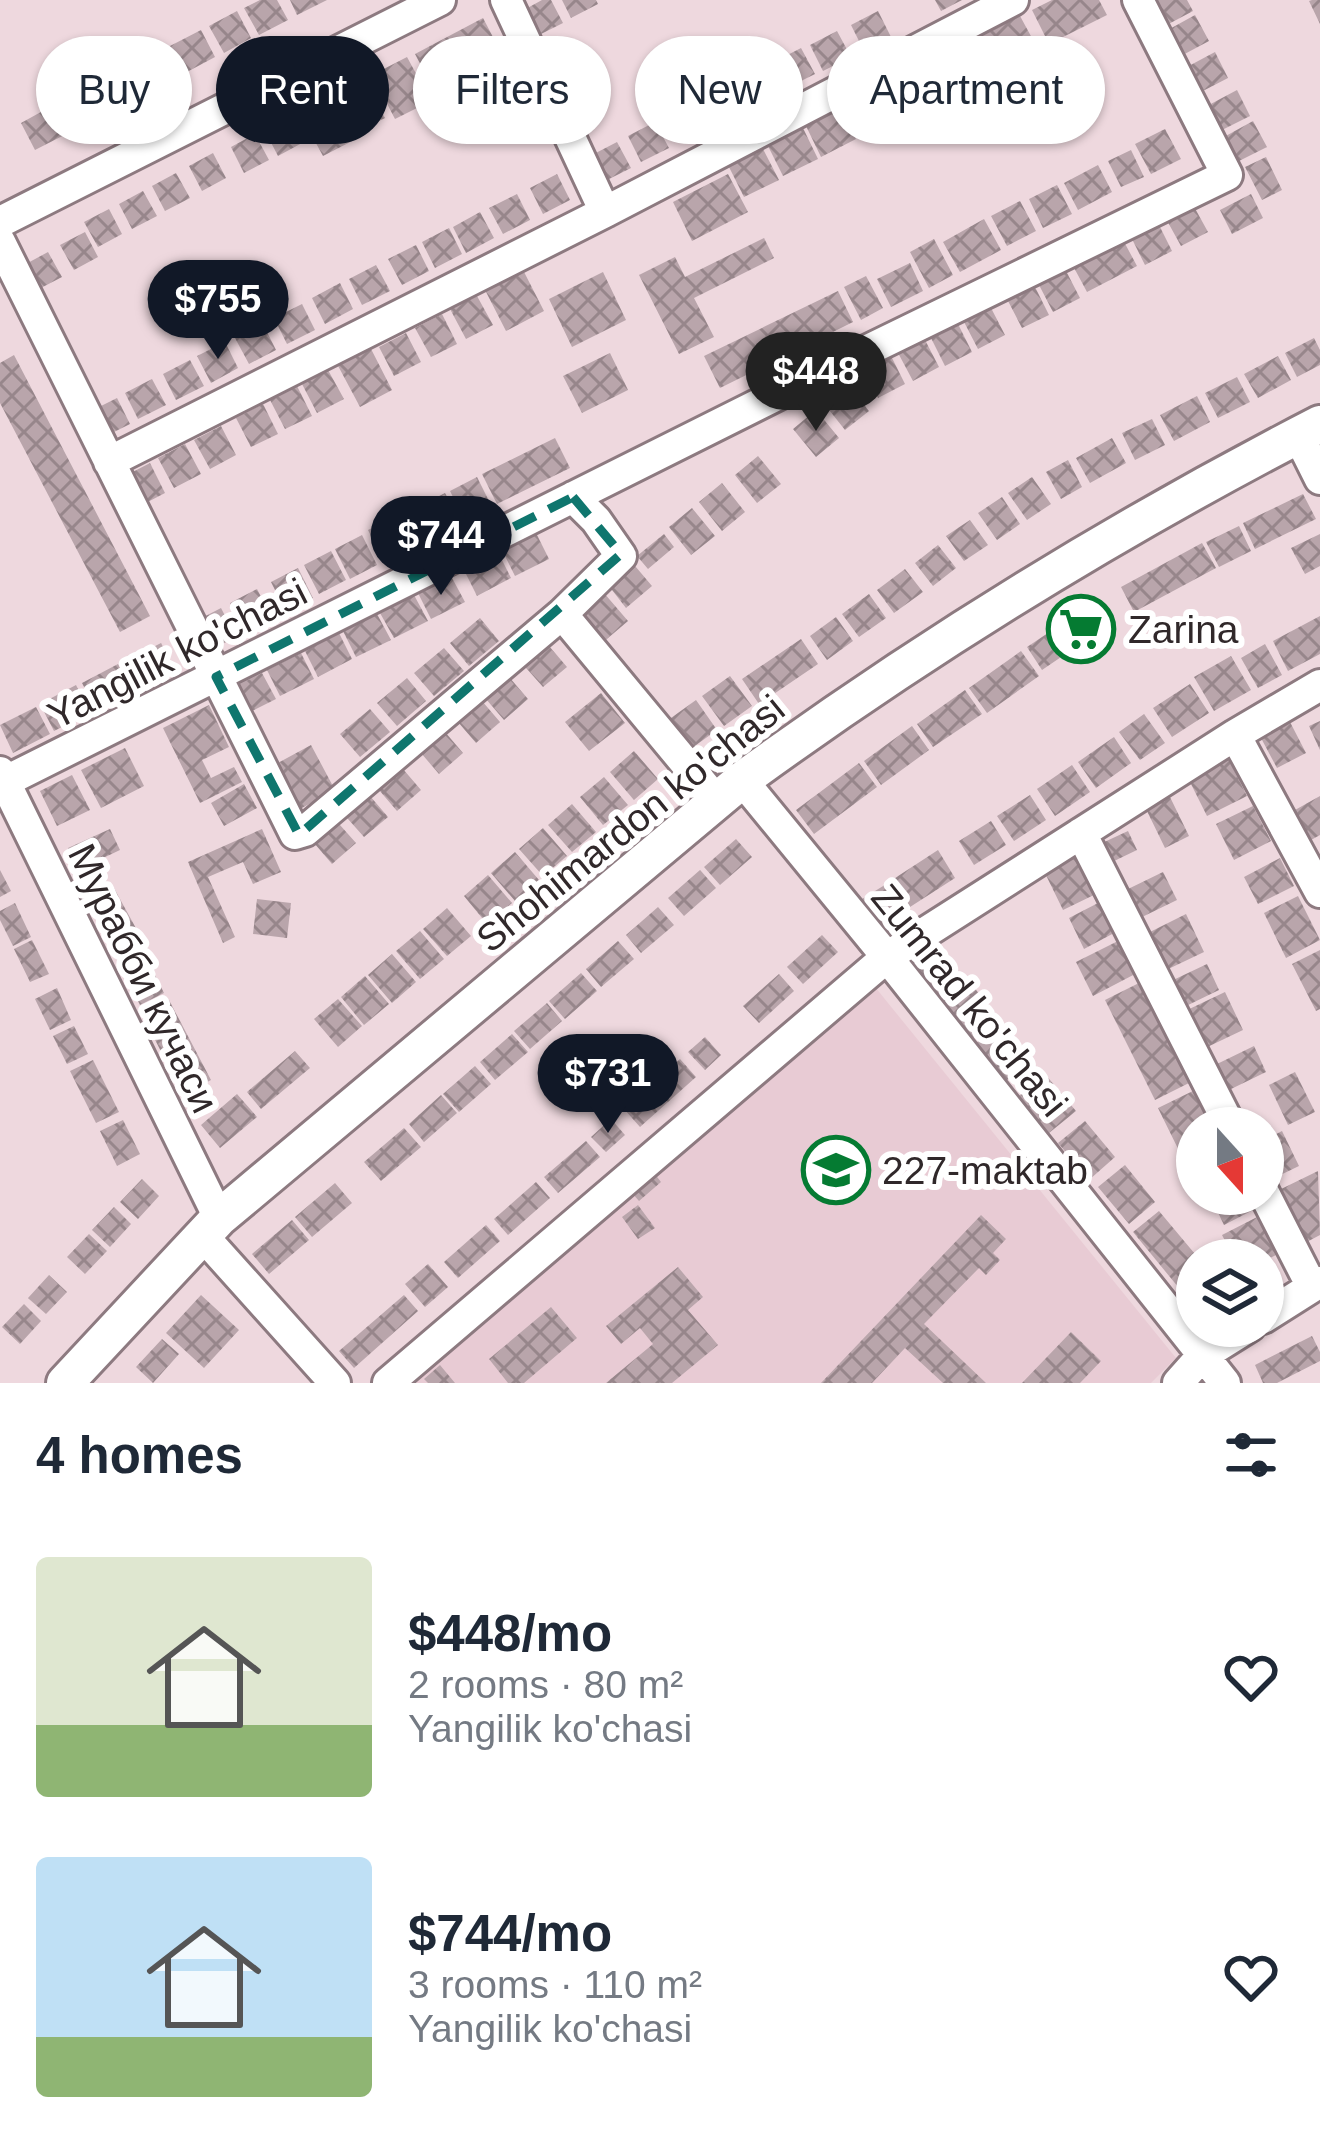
<!DOCTYPE html>
<meta charset="utf-8">
<style>
body{margin:0;font-family:Helvetica,sans-serif;background:#f6f6f7;color:#1f2937;height:100vh;display:flex;flex-direction:column;font-size:45px;white-space:nowrap}
*{box-sizing:border-box;margin:0}
p{font-size:39px;color:#747a83}
.icon{flex:none;width:66px;height:66px;fill:none;stroke:currentColor;stroke-width:2;stroke-linecap:round;stroke-linejoin:round}
.map{position:relative;height:1383px;overflow:hidden}
.drawer{display:flex;flex-direction:column;background:#fff;flex:1}
.drawer>*{flex:none}
.top-card{position:absolute;left:36px;top:36px;width:1248px;height:108px;display:flex;gap:24px}
.needle{width:78px;rotate:159deg}
.tools{position:absolute;left:1176px;top:1107px;display:grid;gap:24px}
.tools a{display:grid;place-items:center;width:108px;height:108px;border-radius:50%;background:#fff;box-shadow:0 3px 9px #0004;font-size:60px}
.price{position:absolute;translate:-50% -102px;padding:0 27px;border-radius:42px;background:#111827;color:#fff;font-size:39px;line-height:78px;filter:drop-shadow(0 3px 6px #0008)}
.price::after{content:'';position:absolute;left:50%;top:72px;width:36px;height:27px;margin-left:-18px;background:inherit;clip-path:polygon(0 0,100% 0,50% 100%)}
.price.current{background:#222;color:#fff}
ul{padding:0;list-style:none}
li{display:flex;align-items:center;gap:36px;height:300px;padding:0 36px}
li span{display:grid;place-items:center;flex:none;width:336px;height:240px;border-radius:12px;color:#555}
li>.icon{margin-inline-start:auto}
span .icon{width:144px;height:144px;fill:#fffc;stroke-width:1}
li b{font-size:51px}
h2{display:flex;justify-content:space-between;align-items:center;height:144px;padding:0 36px;font-size:51px}
.pill{padding:0 42px;border-radius:54px;background:#fff;box-shadow:0 3px 9px #0004;font-size:42px;line-height:108px}
.pill.current{background:#111827;color:#fff}
.map>svg:first-child{display:block}
.built{fill:#e8cbd4}
.building{fill:url(#building-cross-hatch)}
.lines{fill:none;stroke-linecap:round;stroke-linejoin:round}
.minor-casing{stroke:#8d7a80;stroke-width:36}
.major-casing{stroke:#8d7a80;stroke-width:42}
.minor{stroke:#fff;stroke-width:30}
.major{stroke:#fff;stroke-width:36}
.marked{fill:none;stroke:#0f766e;stroke-width:9;stroke-dasharray:24 15;stroke-linejoin:round}
.labels{text-anchor:middle;stroke-width:12;stroke-linejoin:round;paint-order:stroke}
.poi-label{font-size:39px;fill:#30282a;stroke:#fff;text-anchor:start}
.street-label{font-size:39px;fill:#30282a;stroke:#fff}
</style>
<div class="map">
<svg width="1320" height="1383" viewBox="0 0 1320 1383">
<defs>
<pattern id="building-cross-hatch" width="8" height="8" patternUnits="userSpaceOnUse" patternTransform="scale(3)"><rect width="8" height="8" fill="#b9a5ab"/><path d="M0 0l8 8M0 8l8-8" fill="none" stroke="#97868b"/></pattern>
</defs>
<rect width="100%" height="100%" fill="#eed8de"/>
<!-- built -->
<path class="built" d="M871,982L1176,1358L1151,1383H413L406,1376Z"/>
<!-- building -->
<path class="building" d="M260,0H277L288,20L259,35L244,8Z
M290,0H327L297,15Z
M542,0H551L563,23L535,37L522,11Z
M562,0H596L598,4L571,18Z
M935,0H962L941,11Z
M1052,0H1099L1107,15L1049,44L1032,10Z
M1153,0H1187L1193,11L1163,27Z
M1312,0H1320V24L1309,1Z
M237,11L251,38L224,53L209,26Z
M878,11L891,37L864,51L851,25Z
M1195,15L1209,41L1179,57L1166,31Z
M1020,16L1038,49L1000,70L982,36Z
M483,18L505,60L437,96L415,54Z
M201,30L215,57L185,73L170,46Z
M837,31L851,57L823,71L810,45Z
M976,42L991,72L971,82L955,53Z
M165,47L179,74L149,90L135,63Z
M801,48L815,74L787,88L774,62Z
M1215,52L1228,78L1199,93L1185,68Z
M948,56L964,87L929,104L913,74Z
M407,57L431,101L395,119L372,75Z
M129,67L143,94L113,110L99,83Z
M764,68L777,94L750,108L737,82Z
M911,74L927,104L892,122L877,91Z
M365,81L385,118L363,129L343,93Z
M93,85L107,112L77,128L63,101Z
M730,85L743,111L716,125L702,99Z
M1237,90L1250,116L1220,131L1207,106Z
M335,95L358,138L323,156L300,114Z
M871,95L885,124L863,136L848,107Z
M59,102L74,130L35,150L21,123Z
M695,102L708,128L681,142L667,116Z
M840,109L856,139L821,157L806,126Z
M289,118L302,143L278,156L265,131Z
M1253,121L1267,147L1237,162L1224,137Z
M655,122L669,148L641,162L628,136Z
M803,128L818,159L783,176L768,146Z
M1165,129L1181,159L1151,174L1135,144Z
M255,134L269,160L244,173L231,147Z
M617,142L631,168L603,182L590,156Z
M763,149L779,180L744,197L729,167Z
M1131,150L1144,177L1121,187L1108,161Z
M213,153L226,178L202,191L189,166Z
M1266,157L1282,190L1262,200L1245,167Z
M1098,165L1112,192L1078,210L1064,183Z
M176,173L190,198L165,211L152,186Z
M557,174L570,200L543,214L530,188Z
M728,174L748,212L692,241L673,202Z
M1057,185L1072,214L1043,228L1029,199Z
M143,191L157,216L132,229L119,204Z
M517,194L530,220L503,234L489,208Z
M1251,194L1263,218L1232,234L1220,210Z
M1020,201L1036,231L1007,246L991,216Z
M1192,203L1208,232L1181,246L1165,217Z
M109,209L122,234L98,247L84,222Z
M480,212L494,238L466,253L453,227Z
M984,219L1001,250L960,272L943,242Z
M1157,221L1172,251L1145,265L1130,235Z
M449,228L462,254L435,268L422,242Z
M85,232L98,257L74,270L60,245Z
M764,238L774,258L694,298L714,337L679,354L639,275L675,257L685,277Z
M1122,238L1137,266L1087,292L1072,264Z
M934,239L953,275L929,288L910,252Z
M416,245L429,271L402,285L388,259Z
M48,252L62,277L37,290L24,265Z
M910,263L923,291L891,307L877,279Z
M376,265L390,291L362,305L349,279Z
M522,268L544,311L506,331L484,288Z
M1065,269L1080,298L1053,312L1038,283Z
M603,272L626,320L572,347L549,299Z
M866,276L883,308L861,320L844,287Z
M340,283L353,309L325,324L312,298Z
M1034,285L1049,315L1022,328L1007,299Z
M838,291L853,322L720,388L704,356Z
M477,296L493,325L466,339L450,309Z
M302,304L315,330L287,344L274,318Z
M990,306L1005,335L978,349L963,320Z
M442,314L457,344L431,357L415,328Z
M957,322L972,352L945,366L930,336Z
M263,324L276,350L249,364L235,338Z
M406,333L421,362L394,376L379,347Z
M924,338L939,367L913,381L897,351Z
M1314,338L1320,350V365L1297,377L1285,353Z
M225,342L238,368L211,383L197,356Z
M369,345L392,390L360,407L336,362Z
M610,353L628,390L582,413L563,376Z
M890,354L905,384L878,398L863,368Z
M14,355L150,616L120,632L0,403V363Z
M1278,356L1291,380L1258,398L1244,374Z
M190,360L204,386L176,400L163,374Z
M328,370L344,399L317,413L302,384Z
M1237,377L1250,402L1218,418L1205,393Z
M152,379L166,405L138,419L125,393Z
M846,382L869,411L845,430L822,401Z
M297,386L312,416L285,429L270,400Z
M1197,396L1210,422L1174,441L1160,415Z
M117,398L130,424L102,438L89,412Z
M263,404L278,434L251,447L236,418Z
M816,410L839,438L816,457L793,429Z
M1152,419L1165,445L1135,460L1122,433Z
M221,426L236,455L210,469L194,440Z
M555,438L570,468L497,504L482,474Z
M1112,438L1126,463L1090,483L1076,458Z
M185,444L201,474L174,488L158,458Z
M758,456L781,484L757,503L735,475Z
M1068,460L1082,487L1061,499L1046,472Z
M150,463L165,493L138,507L123,477Z
M477,477L492,507L465,521L450,491Z
M1032,477L1051,504L1027,520L1008,493Z
M722,483L745,512L722,531L699,502Z
M445,493L461,523L434,537L418,507Z
M1303,494L1316,519L1255,549L1243,523Z
M1002,497L1020,524L997,540L978,513Z
M412,508L427,540L384,562L368,530Z
M692,508L715,536L691,555L669,527Z
M970,520L988,545L964,561L946,536Z
M1239,526L1251,551L1219,567L1206,542Z
M536,533L549,559L515,576L502,550Z
M664,534L674,547L648,569L637,556Z
M1320,534V566L1305,574L1291,548Z
M362,535L377,565L350,579L335,549Z
M1202,543L1216,568L1134,612L1121,587Z
M938,545L956,568L933,586L915,563Z
M331,551L346,580L319,594L304,565Z
M498,552L511,578L477,596L464,570Z
M630,560L652,586L626,608L605,581Z
M298,568L313,598L286,612L271,582Z
M905,569L923,592L894,613L877,590Z
M451,576L465,602L431,619L418,593Z
M598,586L628,621L601,644L572,610Z
M257,589L272,618L245,632L230,603Z
M869,594L886,618L859,637L842,614Z
M414,595L428,621L394,638L380,613Z
M1099,599L1114,621L1042,670L1027,647Z
M221,608L236,637L209,651L194,622Z
M377,614L391,640L356,657L343,631Z
M1320,616V654L1288,671L1273,641Z
M836,617L853,641L827,660L810,636Z
M480,618L499,641L469,666L450,643Z
M339,633L352,659L318,677L305,651Z
M543,639L567,667L543,687L519,660Z
M801,639L818,664L759,704L742,679Z
M161,643L175,670L138,689L124,662Z
M1265,644L1282,675L1258,688L1241,658Z
M444,648L464,671L434,696L414,673Z
M1021,651L1039,676L987,713L969,688Z
M301,653L314,679L280,696L267,670Z
M1231,656L1251,690L1214,711L1194,677Z
M118,664L132,691L96,710L82,683Z
M504,671L528,699L504,720L480,692Z
M262,673L276,699L242,716L228,690Z
M730,676L752,706L724,726L702,696Z
M407,678L426,701L397,726L377,703Z
M1190,684L1209,713L1172,737L1153,708Z
M76,685L90,713L54,731L40,704Z
M965,690L982,714L933,747L917,724Z
M601,693L625,723L589,751L565,722Z
M476,694L500,722L476,743L452,715Z
M696,700L717,730L685,753L664,723Z
M209,705L229,747L202,760L211,778L234,767L242,782L200,803L163,728Z
M36,707L50,734L13,753L0,725Z
M370,709L390,732L360,757L340,734Z
M1144,714L1165,743L1140,760L1119,732Z
M1320,721V750L1309,726Z
M1290,722L1306,753L1277,768L1261,738Z
M439,725L463,753L439,774L415,746Z
M912,726L929,750L881,785L864,761Z
M1114,737L1131,763L1096,788L1078,762Z
M311,745L335,790L300,809L276,764Z
M125,748L144,786L101,808L81,770Z
M634,751L658,779L634,800L610,772Z
M1229,760L1247,796L1207,816L1189,780Z
M397,762L421,790L397,811L373,783Z
M859,763L877,787L814,834L796,810Z
M1072,765L1090,792L1055,816L1037,789Z
M72,775L90,810L57,826L40,791Z
M604,777L628,805L603,825L580,797Z
M244,784L257,808L224,826L211,803Z
M364,789L388,817L364,837L340,810Z
M1030,795L1046,820L1014,841L997,816Z
M1320,796V835L1311,840L1295,810Z
M1170,797L1189,836L1165,848L1146,809Z
M572,804L596,832L572,852L548,825Z
M1253,806L1271,841L1234,860L1216,824Z
M332,816L356,843L332,864L308,836Z
M991,821L1006,845L974,865L959,841Z
M543,828L567,856L543,876L519,849Z
M110,829L120,850L78,870L68,848Z
M262,829L281,872L253,884L243,862L208,877L235,937L223,943L188,862Z
M1128,831L1137,850L1110,863L1100,844Z
M736,839L752,857L720,885L704,867Z
M938,850L955,878L910,907L892,880Z
M1075,850L1098,893L1063,910L1042,867Z
M515,852L539,880L515,901L491,873Z
M1280,858L1294,886L1258,904L1244,877Z
M0,870L11,891L0,897Z
M700,870L716,888L684,916L668,898Z
M1163,872L1177,900L1140,918L1126,890Z
M488,875L512,903L487,924L464,896Z
M888,883L906,910L880,927L862,899Z
M114,888L150,954L124,969L88,903Z
M1298,896L1320,940L1286,958L1264,913Z
M257,899L291,903L287,938L253,934Z
M1100,902L1116,932L1084,949L1069,918Z
M15,903L31,937L13,946L0,920V911Z
M658,907L674,925L641,953L626,935Z
M447,908L471,936L447,956L423,929Z
M1186,914L1204,952L1162,972L1144,935Z
M420,931L444,959L420,979L396,951Z
M822,935L838,952L803,984L787,967Z
M32,940L49,974L30,982L14,949Z
M1120,940L1137,973L1093,996L1076,962Z
M618,941L634,959L601,987L586,969Z
M934,942L965,979L938,1000L908,964Z
M1320,950V1009L1316,1011L1292,964Z
M392,954L416,982L392,1003L368,975Z
M1207,964L1219,990L1182,1008L1169,982Z
M150,965L164,993L140,1005L126,977Z
M581,973L597,991L565,1019L549,1001Z
M779,974L794,991L759,1023L743,1006Z
M365,976L389,1004L364,1025L341,997Z
M968,980L998,1017L972,1039L941,1002Z
M1141,982L1191,1082L1155,1100L1105,1000Z
M57,988L71,1020L50,1030L35,999Z
M1225,992L1243,1030L1201,1050L1183,1012Z
M338,999L362,1026L338,1047L314,1019Z
M169,1000L211,1080L183,1095L142,1014Z
M547,1003L562,1021L530,1049L514,1031Z
M1002,1022L1032,1059L1006,1081L975,1044Z
M74,1026L88,1054L67,1064L53,1036Z
M512,1034L528,1052L495,1080L480,1062Z
M705,1037L721,1055L705,1070L688,1052Z
M1254,1046L1266,1072L1229,1090L1217,1064Z
M295,1051L310,1068L261,1109L247,1092Z
M680,1059L696,1077L640,1127L624,1109Z
M93,1060L119,1112L96,1123L70,1071Z
M475,1066L491,1084L459,1112L443,1094Z
M1295,1072L1315,1112L1288,1125L1269,1085Z
M1045,1074L1076,1111L1049,1133L1019,1096Z
M1197,1089L1216,1128H1197V1162L1187,1167L1158,1108Z
M237,1094L257,1117L220,1148L201,1125Z
M441,1095L457,1113L424,1142L409,1124Z
M611,1119L625,1135L606,1152L591,1137Z
M123,1120L140,1154L117,1166L100,1131Z
M1085,1121L1115,1157L1089,1180L1058,1143Z
M404,1128L421,1147L381,1181L364,1162Z
M1282,1131L1299,1166L1268,1181L1263,1170V1141Z
M586,1141L600,1157L558,1193L544,1177Z
M1125,1165L1155,1202L1129,1224L1098,1187Z
M1318,1171L1320,1235L1303,1244L1277,1191Z
M654,1173L661,1182L639,1201L632,1193Z
M142,1179L159,1196L138,1219L120,1202Z
M536,1182L550,1198L508,1235L494,1219Z
M335,1183L352,1203L312,1237L295,1217Z
M1209,1194H1250L1257,1208L1224,1225Z
M638,1205L655,1228L638,1239L622,1217Z
M114,1207L131,1224L110,1247L92,1230Z
M1159,1211L1200,1260H1197V1310L1133,1232Z
M981,1215L1006,1239L993,1253L1000,1260L986,1275L979,1268L924,1324L986,1383H943L905,1348L872,1383H821Z
M1261,1215L1280,1253L1266,1260H1235L1222,1235Z
M292,1220L309,1240L269,1274L252,1254Z
M486,1225L500,1241L458,1278L444,1262Z
M89,1234L107,1251L85,1274L67,1257Z
M428,1264L448,1287L425,1307L405,1284Z
M678,1267L703,1297L688,1310L718,1345L672,1383H606L653,1344L640,1328L621,1344L606,1326Z
M49,1275L67,1292L46,1314L28,1298Z
M201,1295L239,1330L204,1368L166,1333Z
M404,1295L418,1311L354,1368L339,1351Z
M24,1304L41,1321L20,1344L2,1327Z
M551,1307L577,1338L524,1383H508L489,1359Z
M1071,1332L1101,1361L1080,1383H1022Z
M1312,1336L1320,1352V1361L1277,1383H1263L1255,1365Z
M162,1339L179,1354L153,1383L136,1367Z
M440,1365L455,1383H428L424,1379Z"/>
<g class="lines">
<!-- minor casing -->
<g class="minor-casing">
<path id="minor" d="M506,0L605,212
M0,222L440,0
M0,242L295,834L305,831L562,614L621,556L596,520L573,497
M1298,435L1320,479
M109,462L605,212L1013,0
M562,614L716,800
M1235,735L1320,892
M0,772L219,1218
M742,780L887,957L1225,1383
M0,784L825,371L1227,175L1138,0
M1081,833L1231,1128
M1263,1191L1312,1287
M203,1236L335,1383
M1263,1318L1320,1282
M388,1383L887,957L1235,735L1320,685
M1178,1383L1202,1356L1250,1326"/>
</g>
<!-- major casing -->
<g class="major-casing">
<path id="major" d="M65,1383L219,1218L742,780C926,646 1118,528 1320,424"/>
</g>
<!-- minor -->
<use href="#minor" class="minor"/>
<!-- major -->
<use href="#major" class="major"/>
</g>
<!-- marked area -->
<path class="marked" d="M573,497L621,554L299,835L216,677Z"/>
<!-- icons -->
<defs>
<g id="supermarket-ring" transform="scale(3.45)"><circle r="9.5" fill="#fff" stroke="#057b32" stroke-width="1.5"/><path d="M-6-5.5h2.5l.6 2H6L4.5 2H-2.5L-4.4-4H-6ZM-1.5 3.2a1.3 1.3 0 1 0 .1 0ZM3 3.2a1.3 1.3 0 1 0 .1 0Z" fill="#057b32"/></g>
<g id="school-ring" transform="scale(3.45)"><circle r="9.5" fill="#fff" stroke="#057b32" stroke-width="1.5"/><path d="M0-5L7-2L0 1L-7-2ZM-4 1L0 2.5L4 1V4Q0 6-4 4Z" fill="#057b32"/></g>
</defs>
<g fill-rule="evenodd">
<use href="#supermarket-ring" x="1081" y="629"/>
<use href="#school-ring" x="836" y="1170"/>
</g>
<g class="labels">
<!-- poi labels -->
<g class="poi-label">
<text x="1128" y="643">Zarina</text>
<text x="882" y="1184">227-maktab</text>
</g>
<!-- street labels -->
<g class="street-label">
<text transform="translate(177 653) rotate(-27)" y="14">Yangilik ko'chasi</text>
<text transform="translate(630 823) rotate(-39)" y="14">Shohimardon ko'chasi</text>
<text transform="translate(144 978) rotate(64)" y="14">Мурабби кучаси</text>
<text transform="translate(970 1000) rotate(51)" y="14">Zumrad ko'chasi</text>
</g>
</g>
</svg>
<div class="tools">
<a><svg class="needle" viewBox="-14 -14 28 28"><path d="M0-13l5 13h-10z" fill="#e53935"/><path d="M0 13l5-13h-10z" fill="#747a83"/></svg></a>
<a><svg class="icon" aria-label="layers" viewBox="0 0 24 24"><path d="M12 4l9 5-9 5-9-5zM3 14l9 5 9-5"/></svg></a>
</div>
<b class="price" style="left:218px;top:362px">$755</b>
<b class="price current" style="left:816px;top:434px">$448</b>
<b class="price" style="left:441px;top:598px">$744</b>
<b class="price" style="left:608px;top:1136px">$731</b>
<div class="top-card">
<a class="pill">Buy</a>
<a class="pill current">Rent</a>
<a class="pill">Filters</a>
<a class="pill">New</a>
<a class="pill">Apartment</a>
</div>
</div>
<section class="drawer">
<h2>4 homes<svg class="icon" aria-label="filters" viewBox="0 0 24 24"><path d="M4 7h16M4 17h16"/><circle cx="9" cy="7" r="2"/><circle cx="15" cy="17" r="2"/></svg></h2>
<ul>
<li><span style="background:linear-gradient(#dfe7d0 70%,#8fb573 0)"><svg class="icon" aria-label="home" viewBox="0 0 24 24"><path d="M3 11l9-7 9 7M6 9v11h12V9"/></svg></span><div><b>$448/mo</b><p>2 rooms · 80 m²</p><p>Yangilik ko'chasi</p></div><svg class="icon" aria-label="heart" viewBox="0 0 24 24"><path d="M12 20l-8-8c-3-5 5-10 8-4 3-6 11-1 8 4z"/></svg></li>
<li><span style="background:linear-gradient(#bfe0f5 75%,#8fb573 0)"><svg class="icon" aria-label="home" viewBox="0 0 24 24"><path d="M3 11l9-7 9 7M6 9v11h12V9"/></svg></span><div><b>$744/mo</b><p>3 rooms · 110 m²</p><p>Yangilik ko'chasi</p></div><svg class="icon" aria-label="heart" viewBox="0 0 24 24"><path d="M12 20l-8-8c-3-5 5-10 8-4 3-6 11-1 8 4z"/></svg></li>
</ul>
</section>
